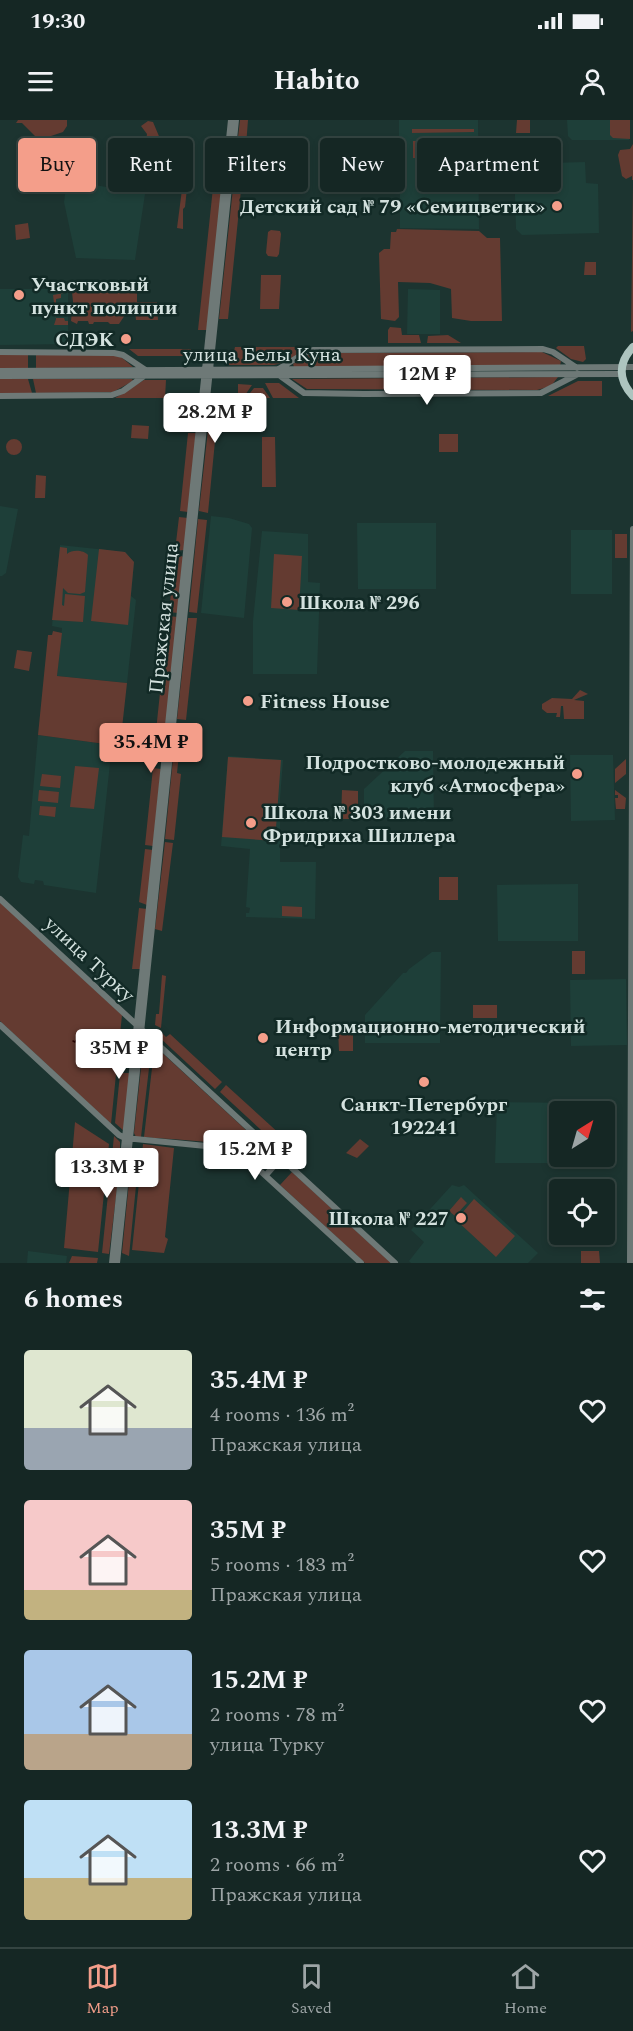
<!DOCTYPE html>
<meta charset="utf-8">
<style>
body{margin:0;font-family:Spectral,serif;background:#1e2f2c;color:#f1f3f6;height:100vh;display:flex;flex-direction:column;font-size:22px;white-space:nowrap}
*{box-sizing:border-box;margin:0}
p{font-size:20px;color:#9da5a6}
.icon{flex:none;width:33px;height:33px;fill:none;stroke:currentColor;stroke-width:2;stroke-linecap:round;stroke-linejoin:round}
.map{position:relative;height:1143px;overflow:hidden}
.details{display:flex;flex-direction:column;background:#152724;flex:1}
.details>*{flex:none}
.guide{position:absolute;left:18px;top:18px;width:597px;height:54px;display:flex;gap:12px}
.needle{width:39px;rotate:37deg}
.tools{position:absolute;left:549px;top:981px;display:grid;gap:12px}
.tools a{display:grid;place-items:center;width:66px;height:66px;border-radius:6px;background:#152724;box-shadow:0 3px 9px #0003,0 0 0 2px #344441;font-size:30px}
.price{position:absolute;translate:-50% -51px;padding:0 14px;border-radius:6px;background:#fff;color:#222;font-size:20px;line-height:39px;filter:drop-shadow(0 2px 3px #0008)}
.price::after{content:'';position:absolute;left:50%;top:36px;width:18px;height:14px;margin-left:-9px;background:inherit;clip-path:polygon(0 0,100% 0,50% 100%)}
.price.current{background:#f49e8a;color:#111}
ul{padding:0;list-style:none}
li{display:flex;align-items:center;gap:18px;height:150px;padding:0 24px}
li span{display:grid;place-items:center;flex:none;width:168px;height:120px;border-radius:6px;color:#555}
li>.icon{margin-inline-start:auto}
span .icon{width:72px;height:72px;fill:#fffc;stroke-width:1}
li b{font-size:26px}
h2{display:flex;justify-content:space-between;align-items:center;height:72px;padding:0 24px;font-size:26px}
.pill{padding:0 21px;border-radius:6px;background:#152724;box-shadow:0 3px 9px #0003,0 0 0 2px #344441;font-size:21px;line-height:54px}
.pill.current{background:#f49e8a;color:#111}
.status{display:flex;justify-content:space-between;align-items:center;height:42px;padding:0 30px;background:#152724;direction:ltr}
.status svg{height:16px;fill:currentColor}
header{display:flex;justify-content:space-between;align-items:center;height:78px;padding:0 24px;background:#152724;font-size:27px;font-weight:700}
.tab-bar{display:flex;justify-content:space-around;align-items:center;height:84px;border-top:2px solid #344441;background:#152724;font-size:16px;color:#9da5a6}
.tab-bar a{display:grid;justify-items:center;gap:3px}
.tab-bar .current{color:#f49e8a}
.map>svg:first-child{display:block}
.built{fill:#1e3f39}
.green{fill:#643b31}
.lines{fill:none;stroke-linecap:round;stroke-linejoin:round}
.stream{stroke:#2c0300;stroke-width:1.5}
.minor{stroke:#6e7977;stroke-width:6}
.major{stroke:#adc4bf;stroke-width:8}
.poi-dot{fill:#f49e8a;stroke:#122a26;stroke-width:2}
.labels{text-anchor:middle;stroke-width:5;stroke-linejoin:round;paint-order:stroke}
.poi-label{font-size:20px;font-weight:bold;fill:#d4e2df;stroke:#122a26;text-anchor:start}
.street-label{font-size:20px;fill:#d4e2df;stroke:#122a26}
</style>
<div class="status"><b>19:30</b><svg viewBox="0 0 49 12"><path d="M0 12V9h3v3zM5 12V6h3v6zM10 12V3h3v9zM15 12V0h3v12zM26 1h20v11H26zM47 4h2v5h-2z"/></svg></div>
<header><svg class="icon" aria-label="menu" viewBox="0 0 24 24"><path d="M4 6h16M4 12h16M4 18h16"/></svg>Habito<svg class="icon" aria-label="person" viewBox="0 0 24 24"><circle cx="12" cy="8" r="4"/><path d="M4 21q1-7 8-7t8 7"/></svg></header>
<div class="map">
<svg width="633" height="1143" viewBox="0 0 633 1143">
<rect width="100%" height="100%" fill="#1c3430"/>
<!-- built -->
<path class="built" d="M399,0H478L479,109L400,108V59L405,58V37H399Z
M567,0H629V20H572L568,16Z
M585,42L586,63L598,64L599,113L522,115L516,109L514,44Z
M67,60L145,74L135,140L76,138L64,82Z
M0,169H68V224L0,225Z
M408,169L440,170V214H407Z
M0,386L18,389L6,453L2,456H0Z
M211,396L229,398L249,404L252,408L244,498L201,493Z
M357,403H436V469H358Z
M571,410H612V474H571Z
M262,411L308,414V462L320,463L317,554H253V501Z
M60,425L125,432L134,442L131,476L136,480L127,563L57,556L62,508L52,506Z
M38,615L112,625L96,773L44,765L43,761L35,760L34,764L21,762L18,757L23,715L29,716Z
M405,631H433L434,699L364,698V669Z
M570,635H613L615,700L571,701Z
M228,636L283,640L280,679V742H316L315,799L246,797V793H249L250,788L246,787L250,729L221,726Z
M578,764V821H498L497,765Z
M432,832H441L440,923H365V895L403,853H406L409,849Z
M626,859L627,925L571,926L570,860Z
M497,982L583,983V991L560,992V1036L582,1037V1043H495Z
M452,1065L459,1067L464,1065L538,1133L528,1143H411L409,1141L424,1122L411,1110Z
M28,1131L67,1136L66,1143H27Z"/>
<!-- green -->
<path class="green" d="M18,0H67V6L63,12L42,19L36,17L22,3H16Z
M240,0H248L246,26H237Z
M517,0H530V13H516Z
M610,0H630V19L613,18L610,15Z
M148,1L153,2L161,21L157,24L146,21L147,14L141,6Z
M412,9H474V12L412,13Z
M413,21H476V38H413Z
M633,24V60H632V56L626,59L622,56L618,35L620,30L630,29Z
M245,30L228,199H219L237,31Z
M216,39L225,40L207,210H198Z
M184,54L188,59L185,87L183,89V109L177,108Z
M345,54L350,61L335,74L331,73L333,59Z
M633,64V211L631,212Z
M28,103L30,118L16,120L15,105Z
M397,109L479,111L487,118H500L502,201H471L452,198L451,169L430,163L398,162L399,197L395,201L381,199L379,133L384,129H390L391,112H396Z
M271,110L280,111L281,114L279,134L277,137L268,136L266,133L268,112Z
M585,142H596V155H584Z
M261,155H281L279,189H260Z
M137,171V182H157L158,200H136L134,181L133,189H129L119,204H110L108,202H94L93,204H89L88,201H78L77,204L71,201L72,191H74L72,172Z
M64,173L61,174V178L56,179V198H64L65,201H68V205H54L56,199L53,175Z
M390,207L401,208L402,215H419L421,223H388V210Z
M448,215L461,223H427L428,216Z
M558,226H584L586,239L583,242L571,239L556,228Z
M235,227H310V229L282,243L274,245H229L230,235H233Z
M129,229H191V236H138Z
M542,232L561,241L560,246L294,247L293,244L310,234L317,233Z
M0,234H28V248H0Z
M36,234H110L121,237L133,247L36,248Z
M558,257L551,266L537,270L307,269L292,259Z
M0,259H28L32,273H0Z
M33,259H132L133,261L113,272L36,273Z
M144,260H166L165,278H115Z
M578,261H602V276H548Z
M265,263H279L299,278H273Z
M238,264L252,265L243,278H238Z
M254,268H263L270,278H246Z
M132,305L149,306L148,319L131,318Z
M208,310L216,311L208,393L199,391Z
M188,313H196L188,392L180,391Z
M439,314H458V332H439Z
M262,317H275L276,367H262Z
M6 327a8 8 0 1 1 16 0a8 8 0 1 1-16 0Z
M36,355L46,356L45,378H35Z
M179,397L188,398L184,430L175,431Z
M198,399L207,400L197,493L189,492Z
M615,414H627V438H615Z
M60,427L67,428V434C72,429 84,430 88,435L85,472L80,474L68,473L63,468L62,485L64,486L65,474L85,476L83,502L52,500Z
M99,429L125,432L134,442L128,505L91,501Z
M175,434L184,437L178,493L169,492Z
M274,434L302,436L299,490L271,488Z
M168,496L178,497L165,612L156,611Z
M188,498H197L186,600L177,599Z
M53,511L62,513L57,556L127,563L120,626L38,615L48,515H52Z
M17,530L32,532L29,551L14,548Z
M580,570L588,574L574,580L584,581V599H564L563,586H561L560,597H556L557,593H547L542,589V584L552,578L572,579Z
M178,616L185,617L183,634H179L177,653L181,654L174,720L165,719L175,619H178Z
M228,637L281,640L275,721L222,717Z
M626,639V654L615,663V649Z
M75,646L99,648L94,689L70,687Z
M153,648L161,649L153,726L145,725Z
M42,654L61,656L60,668L40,666Z
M39,670L59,672L58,683L38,681Z
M342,670L358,671V699H341Z
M615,670L626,678L625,689H616L615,678H618V675H615Z
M40,686L56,687L55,697L39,695Z
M165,722L173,723L162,811L155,809Z
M145,729L153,730L147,785L139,782Z
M439,757H458V780H439Z
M0,782L122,895L111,1004L0,901Z
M282,786L302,787V797L282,796Z
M139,788L147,789L141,849H132Z
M572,831H585V854H572Z
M162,855L166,856L161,908L155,905L156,894H159Z
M473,885H497V898H473Z
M338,909H353V931H339Z
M162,913L166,917L170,914L222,962L215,969L159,917Z
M158,929L271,1033L273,1039C265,1056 246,1034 234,1029C209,1019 172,1020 144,1017L154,931Z
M143,930L151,931L141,1017H136L134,1013Z
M123,953H130L124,1011L115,1003L120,954Z
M226,965L293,1026L286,1033L220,972Z
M75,1002L109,1024L98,1132L64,1128Z
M114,1016L120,1022V1028L122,1029L109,1134L102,1133Z
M360,1019L369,1026L357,1038L346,1033Z
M143,1024L174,1028L165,1117L168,1119L164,1133L132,1130Z
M132,1031L138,1032L139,1036L129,1136L122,1133Z
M292,1052L391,1143H365L280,1065Z
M461,1077L467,1083L455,1096L449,1091Z
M474,1079L515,1116L496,1137L456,1100Z
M581,1131H599L600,1143H581Z
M72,1136L98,1138L97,1143H69Z"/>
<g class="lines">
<!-- stream -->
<path class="stream" d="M73,921L75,922L81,914"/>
<!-- minor -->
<path class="minor" d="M0,232L114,233L123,235L147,251
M277,250L303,234L313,230L543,229L553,232L577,248
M0,251L633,247
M279,255L304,273L364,274L541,273L578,254
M0,256L621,254
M0,276L112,275L123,271L144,256
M0,779L395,1143
M0,905L119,1015L125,1018L216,1027L245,1037L361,1143
M266,1055L281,1038
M112,1143L231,0
M117,1143L236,0
M630,1143L633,409"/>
<!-- major -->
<path class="major" d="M633,227C618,243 618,260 633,276"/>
</g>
<!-- markers -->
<g class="poi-dot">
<circle cx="557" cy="86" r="6"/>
<circle cx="19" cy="175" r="6"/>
<circle cx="126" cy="219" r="6"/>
<circle cx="287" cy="482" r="6"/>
<circle cx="248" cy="581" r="6"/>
<circle cx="577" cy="654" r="6"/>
<circle cx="251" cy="703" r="6"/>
<circle cx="263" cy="918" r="6"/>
<circle cx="424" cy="962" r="6"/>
<circle cx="461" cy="1098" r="6"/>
</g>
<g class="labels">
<!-- poi labels -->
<g class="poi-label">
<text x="545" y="93" text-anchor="end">Детский сад № 79 «Семицветик»</text>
<text x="31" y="171">Участковый<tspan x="31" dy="23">пункт полиции</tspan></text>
<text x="114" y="226" text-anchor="end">СДЭК</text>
<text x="299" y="489">Школа № 296</text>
<text x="260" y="588">Fitness House</text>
<text x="565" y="649" text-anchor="end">Подростково-молодежный<tspan x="565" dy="23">клуб «Атмосфера»</tspan></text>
<text x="263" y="699">Школа № 303 имени<tspan x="263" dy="23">Фридриха Шиллера</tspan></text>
<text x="275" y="913">Информационно-методический<tspan x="275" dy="23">центр</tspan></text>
<text x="424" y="991" text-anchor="middle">Санкт-Петербург<tspan x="424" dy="23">192241</tspan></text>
<text x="449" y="1105" text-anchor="end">Школа № 227</text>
</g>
<!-- street labels -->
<g class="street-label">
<text x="262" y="241">улица Белы Куна</text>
<text transform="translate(163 498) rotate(-84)" y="7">Пражская улица</text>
<text transform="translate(90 839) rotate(43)" y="7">улица Турку</text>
</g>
</g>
</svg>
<div class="tools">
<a><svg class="needle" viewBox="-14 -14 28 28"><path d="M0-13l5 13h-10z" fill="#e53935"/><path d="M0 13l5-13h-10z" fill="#9da5a6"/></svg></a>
<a><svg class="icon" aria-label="locate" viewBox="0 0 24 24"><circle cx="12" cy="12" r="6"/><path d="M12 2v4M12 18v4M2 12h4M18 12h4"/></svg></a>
</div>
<b class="price" style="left:427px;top:286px">12M ₽</b>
<b class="price" style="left:215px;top:324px">28.2M ₽</b>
<b class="price current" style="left:151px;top:654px">35.4M ₽</b>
<b class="price" style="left:119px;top:960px">35M ₽</b>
<b class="price" style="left:255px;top:1061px">15.2M ₽</b>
<b class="price" style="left:107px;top:1079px">13.3M ₽</b>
<div class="guide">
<a class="pill current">Buy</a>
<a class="pill">Rent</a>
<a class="pill">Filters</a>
<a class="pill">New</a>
<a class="pill">Apartment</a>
</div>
</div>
<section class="details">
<h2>6 homes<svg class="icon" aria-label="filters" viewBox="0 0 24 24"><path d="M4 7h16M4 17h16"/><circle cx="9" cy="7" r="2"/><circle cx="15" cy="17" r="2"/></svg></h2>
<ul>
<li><span style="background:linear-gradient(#dfe7d0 65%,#9aa5b1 0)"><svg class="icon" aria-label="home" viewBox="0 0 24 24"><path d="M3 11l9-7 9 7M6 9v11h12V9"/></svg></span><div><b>35.4M ₽</b><p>4 rooms · 136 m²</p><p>Пражская улица</p></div><svg class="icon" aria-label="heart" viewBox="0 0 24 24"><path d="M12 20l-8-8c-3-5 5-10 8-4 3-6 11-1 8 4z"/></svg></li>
<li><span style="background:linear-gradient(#f6c9c9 75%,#c2b280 0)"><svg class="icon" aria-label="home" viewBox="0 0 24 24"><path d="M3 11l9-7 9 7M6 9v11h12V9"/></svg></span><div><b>35M ₽</b><p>5 rooms · 183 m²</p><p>Пражская улица</p></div><svg class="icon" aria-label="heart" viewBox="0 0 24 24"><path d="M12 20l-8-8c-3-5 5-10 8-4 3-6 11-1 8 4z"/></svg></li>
<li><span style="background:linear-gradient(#a9c7e8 70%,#b9a48a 0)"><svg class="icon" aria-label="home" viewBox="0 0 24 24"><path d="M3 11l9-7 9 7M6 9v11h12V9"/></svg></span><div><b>15.2M ₽</b><p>2 rooms · 78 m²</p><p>улица Турку</p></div><svg class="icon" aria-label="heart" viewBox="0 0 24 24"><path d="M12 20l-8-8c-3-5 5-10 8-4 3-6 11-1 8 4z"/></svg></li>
<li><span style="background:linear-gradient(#bfe0f5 65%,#c2b280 0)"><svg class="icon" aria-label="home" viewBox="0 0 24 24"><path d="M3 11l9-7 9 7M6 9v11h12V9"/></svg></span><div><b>13.3M ₽</b><p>2 rooms · 66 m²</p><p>Пражская улица</p></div><svg class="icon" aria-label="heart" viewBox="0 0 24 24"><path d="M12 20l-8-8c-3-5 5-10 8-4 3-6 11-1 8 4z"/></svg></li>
</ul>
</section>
<nav class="tab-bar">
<a class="current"><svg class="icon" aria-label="map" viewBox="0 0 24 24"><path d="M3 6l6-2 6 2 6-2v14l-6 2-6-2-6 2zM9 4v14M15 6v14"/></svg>Map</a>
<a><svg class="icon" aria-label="saved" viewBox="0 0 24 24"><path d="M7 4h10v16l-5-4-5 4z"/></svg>Saved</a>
<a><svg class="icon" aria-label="home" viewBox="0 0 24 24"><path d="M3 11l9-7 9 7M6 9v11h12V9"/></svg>Home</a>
</nav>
